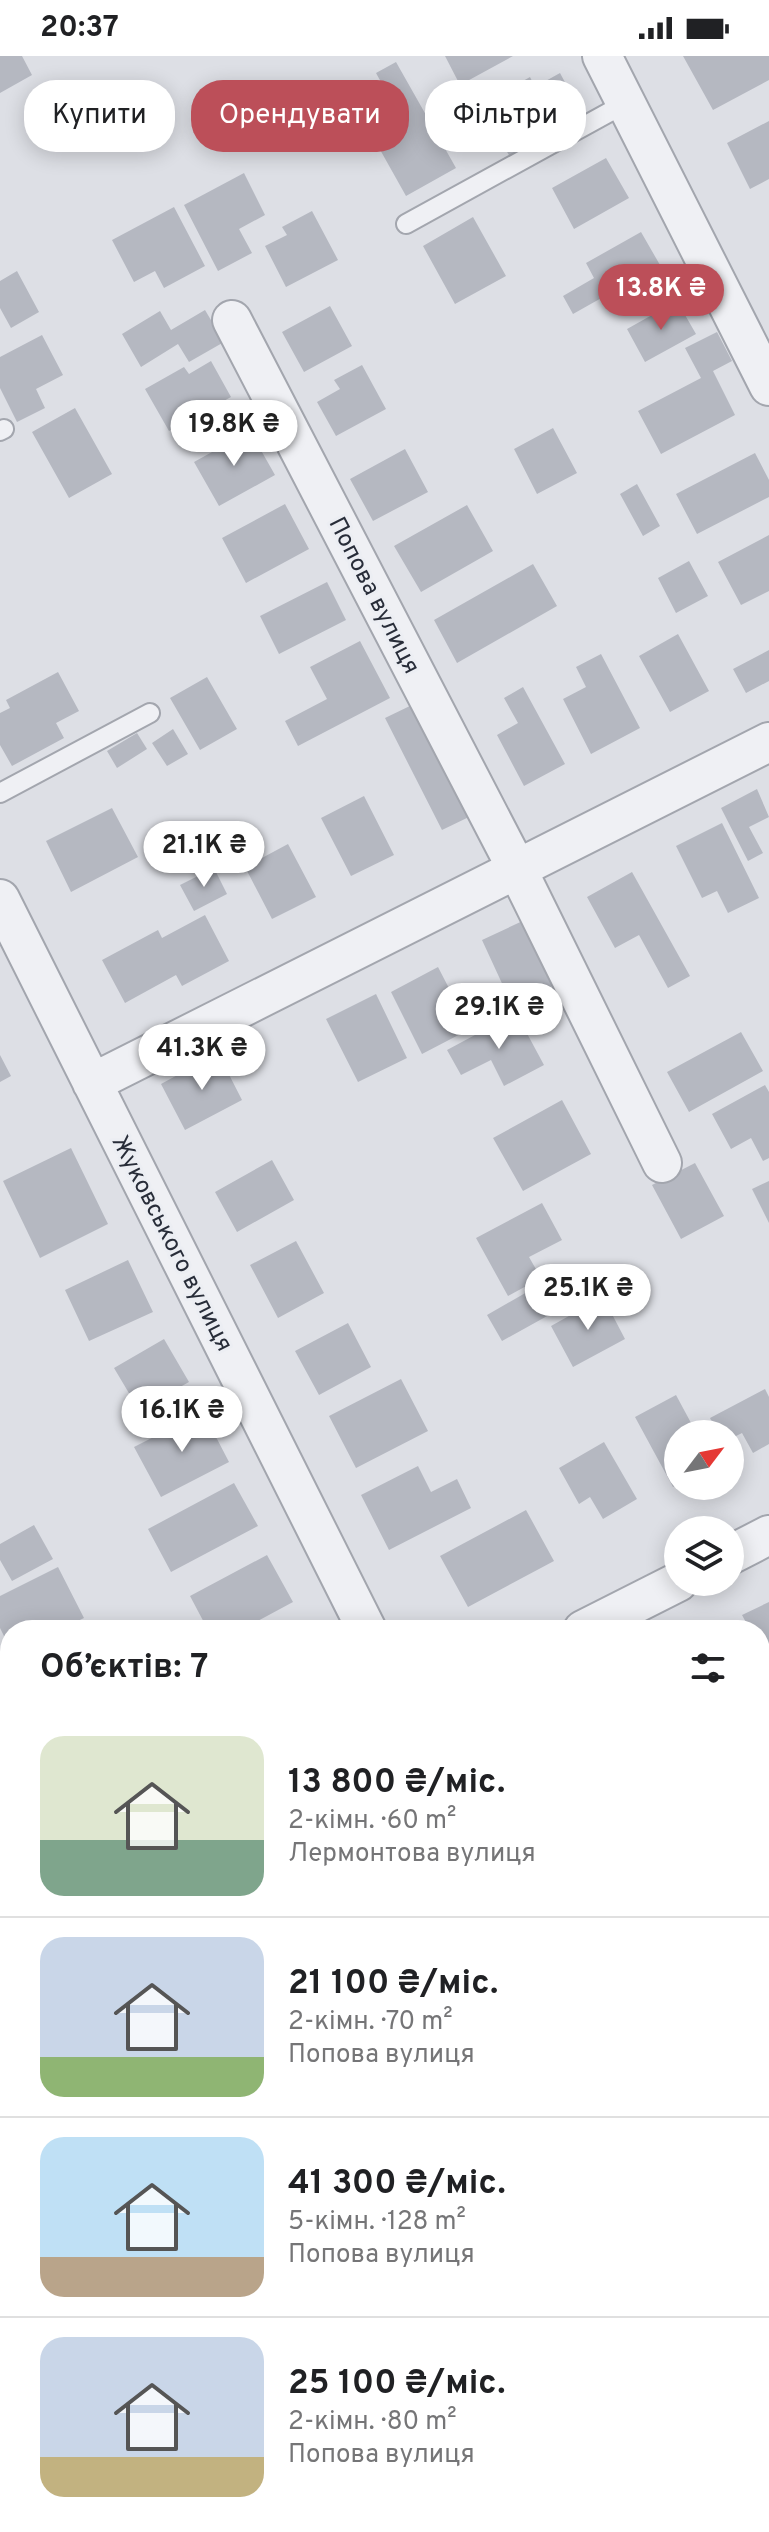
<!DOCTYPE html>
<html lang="uk">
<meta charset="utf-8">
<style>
body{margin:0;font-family:Overpass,sans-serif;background:#f2f2f2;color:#202124;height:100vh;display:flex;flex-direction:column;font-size:30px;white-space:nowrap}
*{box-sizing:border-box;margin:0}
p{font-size:26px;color:#757577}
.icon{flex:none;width:44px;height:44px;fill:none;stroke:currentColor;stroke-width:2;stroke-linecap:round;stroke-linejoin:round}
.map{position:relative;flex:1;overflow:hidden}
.details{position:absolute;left:0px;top:1564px;width:770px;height:912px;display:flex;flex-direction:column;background:#fff;border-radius:32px 32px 0 0;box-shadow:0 4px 20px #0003}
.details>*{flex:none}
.banner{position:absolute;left:24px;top:24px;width:722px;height:72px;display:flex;gap:16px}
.needle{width:52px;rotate:58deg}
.tools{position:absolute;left:664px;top:1364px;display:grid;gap:16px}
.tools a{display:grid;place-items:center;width:80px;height:80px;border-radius:50%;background:#fff;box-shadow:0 4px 20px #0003;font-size:40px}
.price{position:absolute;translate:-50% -68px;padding:0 18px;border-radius:28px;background:#fff;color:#222;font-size:26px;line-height:52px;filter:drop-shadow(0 2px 4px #0008)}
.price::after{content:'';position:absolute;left:50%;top:48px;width:24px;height:18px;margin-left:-12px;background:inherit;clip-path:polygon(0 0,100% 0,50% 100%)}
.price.active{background:#bc4f59;color:#fff}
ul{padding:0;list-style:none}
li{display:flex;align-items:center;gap:24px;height:200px;padding:0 40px}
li+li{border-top:2px solid #e0e0e0}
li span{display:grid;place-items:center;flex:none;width:224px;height:160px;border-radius:24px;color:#555}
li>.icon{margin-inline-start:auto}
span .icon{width:96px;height:96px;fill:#fffc;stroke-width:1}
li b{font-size:34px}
h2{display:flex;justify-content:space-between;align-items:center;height:96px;padding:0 40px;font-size:34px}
.chip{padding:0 28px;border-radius:32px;background:#fff;box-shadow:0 4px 20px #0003;font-size:28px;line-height:72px}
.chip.active{background:#bc4f59;color:#fff}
.status{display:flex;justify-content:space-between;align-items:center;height:56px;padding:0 40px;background:#fff;direction:ltr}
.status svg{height:22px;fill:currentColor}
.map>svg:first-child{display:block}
.building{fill:#b5b8c1}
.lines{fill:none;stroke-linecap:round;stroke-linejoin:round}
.lane-casing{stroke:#a3a6ae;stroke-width:22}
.street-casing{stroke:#a3a6ae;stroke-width:42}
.lane{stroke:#eff0f4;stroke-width:18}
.street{stroke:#eff0f4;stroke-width:38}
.labels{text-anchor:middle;stroke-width:6;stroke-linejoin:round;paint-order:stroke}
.street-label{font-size:24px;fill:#282d39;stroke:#eceef3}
</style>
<div class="status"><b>20:37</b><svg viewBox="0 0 49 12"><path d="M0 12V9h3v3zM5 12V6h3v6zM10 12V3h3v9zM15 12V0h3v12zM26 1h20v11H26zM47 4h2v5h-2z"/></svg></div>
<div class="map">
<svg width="769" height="2476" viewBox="0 0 769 2476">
<rect width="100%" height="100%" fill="#dddfe5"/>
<!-- building -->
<path class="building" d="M0,0H22L32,19L0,37Z
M445,0H513L460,29Z
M683,0H769V24L713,54Z
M396,6L456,112L406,140L369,74L398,57L376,17Z
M560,17L583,60L510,101L494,73L506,67L493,42L530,21L535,31Z
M769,65V123L750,133L727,87Z
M606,102L629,142L574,173L552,132Z
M244,117L265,159L239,173L252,197L218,215L184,149Z
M174,151L205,210L164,232L155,215L134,226L112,184Z
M312,155L338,204L286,231L265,190L287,179L282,171Z
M473,161L506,220L455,248L423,190Z
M641,176L660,209L573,258L563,240L594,222L586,207Z
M17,215L39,256L11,272L0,252V225Z
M677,245L696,278L645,306L627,273Z
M330,250L352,290L304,316L282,276Z
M205,254L224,286L189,306L178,288L141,311L122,278L160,255L171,274Z
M717,276L732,305L713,315L735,359L661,398L638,355L701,322L685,292Z
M42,279L63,319L36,333L45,352L17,366L0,332V301Z
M211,305L231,341L169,375L145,333L184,311L189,318Z
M362,309L386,353L336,380L317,346L340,333L334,324Z
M75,352L112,418L69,442L32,376Z
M553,372L577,417L537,438L514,393Z
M250,375L275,419L219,450L194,406Z
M405,393L428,436L373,465L350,423Z
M755,397L769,424V441L697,478L676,438Z
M637,428L660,470L643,480L620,438Z
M285,448L309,493L246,527L222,482Z
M467,449L493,495L421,536L394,490Z
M769,479V535L741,549L718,506Z
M689,505L708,540L676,557L658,522Z
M533,508L557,550L457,607L434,564Z
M327,526L346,564L279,598L260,560Z
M678,578L709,635L670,656L639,600Z
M360,585L390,642L298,690L285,665L327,643L310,611Z
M769,594V625L746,637L733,613Z
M601,598L640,672L591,698L563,643L586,631L576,611Z
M58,616L79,655L56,667L64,682L12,710L0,689V657L10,652L6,644Z
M207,621L237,673L200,694L170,642Z
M523,631L565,708L524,730L497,679L518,667L504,642Z
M414,648L471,760L442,774L385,662Z
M173,673L188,698L167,710L152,687Z
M137,677L147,693L117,712L107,695Z
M757,733L769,761L749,771L763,797L748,805L721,752Z
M364,740L394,799L351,820L321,762Z
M112,752L138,801L71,836L46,785Z
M722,767L759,842L728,857L717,835L702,842L676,790Z
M288,788L316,841L272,863L245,811Z
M214,812L227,838L194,855L180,829Z
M632,816L690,920L668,932L639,879L615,892L587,841Z
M205,859L229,905L182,930L176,919L125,947L102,904L158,874L162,882Z
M529,862L559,927L512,949L482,884Z
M438,911L470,973L422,998L391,936Z
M376,938L407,1002L358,1026L326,963Z
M516,957L544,1009L504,1030L491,1004L461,1019L447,994Z
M741,976L763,1015L689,1056L667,1016Z
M218,997L242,1044L185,1074L161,1028Z
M0,999L11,1020L0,1026Z
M765,1029L769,1036V1102L763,1105L751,1082L731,1093L712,1058Z
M562,1044L591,1098L523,1135L493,1082Z
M71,1092L108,1168L40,1202L3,1125Z
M272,1104L294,1144L237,1176L215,1136Z
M695,1107L724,1160L681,1183L652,1129Z
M769,1125V1167L752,1133Z
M542,1147L562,1184L529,1201L541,1222L508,1240L476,1182Z
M296,1185L324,1237L278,1262L250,1209Z
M128,1204L153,1256L89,1285L65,1234Z
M534,1232L549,1259L502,1285L487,1259Z
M603,1241L625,1283L573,1311L551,1270Z
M348,1267L371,1311L319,1339L295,1295Z
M164,1283L189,1326L139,1354L114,1312Z
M401,1323L428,1375L356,1412L329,1360Z
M765,1333L769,1341V1388L753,1397L742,1377L730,1383V1378H718L710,1362Z
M676,1339L697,1378H678V1428L673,1431L635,1361Z
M203,1356L229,1406L161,1441L134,1391Z
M604,1386L637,1443L603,1463L590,1441L579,1448L559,1412Z
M418,1410L431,1436L457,1423L471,1452L389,1494L361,1439Z
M234,1427L258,1470L171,1516L148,1473Z
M526,1454L554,1505L468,1551L440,1500Z
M34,1469L53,1503L12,1525L0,1504V1488Z
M267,1499L293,1546L241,1574H208L190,1540Z
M58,1511L84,1562L59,1574H10V1592L0,1572V1540Z
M769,1546V1610L760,1593V1574H750L742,1559Z
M769,2152V2205L760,2210V2157Z
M10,2160V2210L0,2191V2165Z
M129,2466H178L183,2476H134Z
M217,2466H235L221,2473Z
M481,2466H508L488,2476Z"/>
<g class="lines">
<!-- lane casing -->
<g class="lane-casing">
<path id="lane" d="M406,168L626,47
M0,375L4,373
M0,737L150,657"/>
</g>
<!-- street casing -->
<g class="street-casing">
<path id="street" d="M602,0L769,330
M232,264L517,813L662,1107
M0,843L367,1574
M92,1027L769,686
M730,1499L769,1479
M583,1574L678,1526
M0,1635L10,1656
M0,1821L10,1825
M760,2263L769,2258
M760,2357L769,2374
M367,2466L372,2476"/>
</g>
<!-- lane -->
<use href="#lane" class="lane"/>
<!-- street -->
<use href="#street" class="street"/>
</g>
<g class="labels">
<!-- street labels -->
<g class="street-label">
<text transform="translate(375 539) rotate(63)" y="8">Попова вулиця</text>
<text transform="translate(173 1187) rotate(63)" y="8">Жуковського вулиця</text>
</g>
</g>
</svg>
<div class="tools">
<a><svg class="needle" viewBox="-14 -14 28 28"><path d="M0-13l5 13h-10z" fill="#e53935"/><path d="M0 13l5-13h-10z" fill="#757577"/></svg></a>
<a><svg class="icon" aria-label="layers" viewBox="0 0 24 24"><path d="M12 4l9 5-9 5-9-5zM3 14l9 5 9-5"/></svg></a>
</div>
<b class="price active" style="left:661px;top:276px">13.8K ₴</b>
<b class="price" style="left:234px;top:412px">19.8K ₴</b>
<b class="price" style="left:204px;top:833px">21.1K ₴</b>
<b class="price" style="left:499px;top:995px">29.1K ₴</b>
<b class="price" style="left:202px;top:1036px">41.3K ₴</b>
<b class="price" style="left:588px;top:1276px">25.1K ₴</b>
<b class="price" style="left:182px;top:1398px">16.1K ₴</b>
<div class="banner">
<a class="chip">Купити</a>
<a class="chip active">Орендувати</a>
<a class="chip">Фільтри</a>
</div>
<section class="details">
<h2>Об’єктів: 7<svg class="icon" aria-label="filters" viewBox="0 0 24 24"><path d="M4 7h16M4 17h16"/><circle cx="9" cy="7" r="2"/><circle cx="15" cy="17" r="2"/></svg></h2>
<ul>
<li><span style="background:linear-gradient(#dfe7d0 65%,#7fa58c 0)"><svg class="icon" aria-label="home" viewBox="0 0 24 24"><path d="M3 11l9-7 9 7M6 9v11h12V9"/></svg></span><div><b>13 800 ₴/міс.</b><p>2-кімн. · 60 m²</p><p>Лермонтова вулиця</p></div></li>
<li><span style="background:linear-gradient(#c9d6e8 75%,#8fb573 0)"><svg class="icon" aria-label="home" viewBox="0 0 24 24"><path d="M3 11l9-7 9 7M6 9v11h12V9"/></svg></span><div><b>21 100 ₴/міс.</b><p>2-кімн. · 70 m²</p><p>Попова вулиця</p></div></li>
<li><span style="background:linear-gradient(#bfe0f5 75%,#b9a48a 0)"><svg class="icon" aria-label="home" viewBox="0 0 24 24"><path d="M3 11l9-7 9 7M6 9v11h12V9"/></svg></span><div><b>41 300 ₴/міс.</b><p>5-кімн. · 128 m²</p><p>Попова вулиця</p></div></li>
<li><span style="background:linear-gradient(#c9d6e8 75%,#c2b280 0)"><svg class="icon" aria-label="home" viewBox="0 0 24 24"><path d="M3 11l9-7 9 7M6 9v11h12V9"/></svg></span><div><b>25 100 ₴/міс.</b><p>2-кімн. · 80 m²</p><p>Попова вулиця</p></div></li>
</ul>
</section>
</div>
